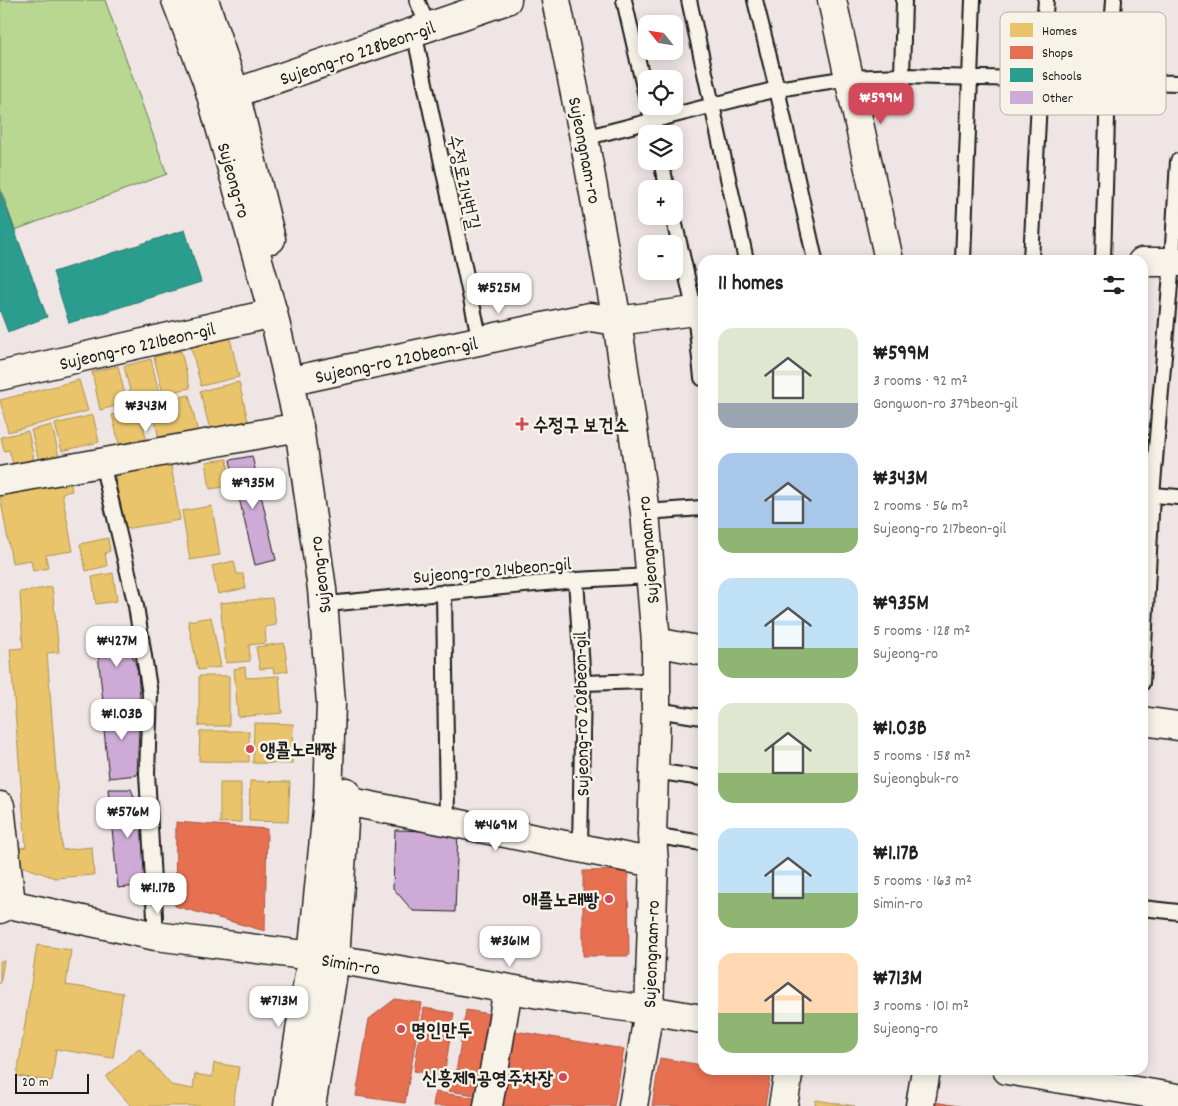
<!DOCTYPE html>
<meta charset="utf-8">
<style>
body{margin:0;font-family:Dekko,"Poor Story",sans-serif;background:#f6f6f6;color:#222;height:100vh;display:flex;flex-direction:column;font-size:19px;white-space:nowrap}
*{box-sizing:border-box;margin:0}
p{font-size:16px;color:#767676}
.icon{flex:none;width:28px;height:28px;fill:none;stroke:currentColor;stroke-width:2;stroke-linecap:round;stroke-linejoin:round}
.map{position:relative;flex:1;overflow:hidden}
.side{position:absolute;left:698px;top:255px;width:450px;height:820px;display:flex;flex-direction:column;background:#fff;border-radius:15px;box-shadow:0 2px 12px #0003}
.side>*{flex:none}
.needle{width:32px;rotate:300deg}
.tools{position:absolute;left:638px;top:15px;display:grid;gap:10px}
.tools a{display:grid;place-items:center;width:45px;height:45px;border-radius:10px;background:#fff;box-shadow:0 2px 12px #0003;font-size:25px}
.scale{position:absolute;left:15px;bottom:12px;width:74px;box-sizing:border-box;padding-left:5px;border:2px solid #1c1c1c;border-top:0;font-size:14px;line-height:18px;white-space:nowrap;color:#1c1c1c;-webkit-text-stroke:4px #f7f3e8;paint-order:stroke}
.price{position:absolute;translate:-50% -42px;padding:0 11px;border-radius:10px;background:#fff;color:#222;font-size:16px;line-height:32px;filter:drop-shadow(0 1px 2px #0008)}
.price::after{content:'';position:absolute;left:50%;top:30px;width:15px;height:11px;margin-left:-8px;background:inherit;clip-path:polygon(0 0,100% 0,50% 100%)}
.price.on{background:#d1495b;color:#fff}
ul{padding:0;list-style:none}
li{display:flex;align-items:center;gap:15px;height:125px;padding:0 20px}
li span{display:grid;place-items:center;flex:none;width:140px;height:100px;border-radius:15px;color:#555}
li>.icon{margin-inline-start:auto}
span .icon{width:60px;height:60px;fill:#fffc;stroke-width:1}
li b{font-size:21px}
h2{display:flex;justify-content:space-between;align-items:center;height:60px;padding:0 20px;font-size:21px}
.map>svg:first-child{display:block}
.park{fill:#b8d790;stroke:#6a7a56}
.homes{fill:#e9c46a;stroke:#ac9253}
.shops{fill:#e76f51;stroke:#aa5641}
.schools{fill:#2a9d8f;stroke:#26766c}
.building{fill:#cdabd6;stroke:#1c1c1c}
.lines{fill:none;stroke-linecap:round;stroke-linejoin:round}
.service-casing{stroke:#1c1c1c;stroke-width:18}
.minor-casing{stroke:#1c1c1c;stroke-width:31}
.secondary-casing{stroke:#1c1c1c;stroke-width:31}
.service{stroke:#f7f3e8;stroke-width:14}
.minor{stroke:#f7f3e8;stroke-width:28}
.secondary{stroke:#f7f3e8;stroke-width:28}
.poi-dot{fill:#d1495b;stroke:#f7f3e8;stroke-width:2}
.labels{text-anchor:middle;stroke-width:5;stroke-linejoin:round;paint-order:stroke}
.street-label{font-size:19px;fill:#1c1c1c;stroke:#f7f3e8}
.poi-label{font-size:19px;font-weight:bold;fill:#1c1c1c;stroke:#f7f3e8;text-anchor:start}
.key{fill:#f7f3e8;stroke:#b5b2ab;stroke-width:1}
.key-label{font-size:14px;fill:#1c1c1c}
</style>
<div class="map">
<svg width="1178" height="1106" viewBox="0 0 1178 1106">
<rect width="100%" height="100%" fill="#efe5e4"/>
<filter id="ink" filterUnits="userSpaceOnUse"><feTurbulence type="fractalNoise" baseFrequency=".02" numOctaves="2"/><feDisplacementMap in="SourceGraphic" scale="10" xChannelSelector="R" yChannelSelector="G"/><feConvolveMatrix kernelMatrix="1 2 1 2 8 2 1 2 1" color-interpolation-filters="sRGB"/></filter>
<g filter="url(#ink)">
<!-- park -->
<path class="park" d="M0,0H105L167,174L15,230L0,187Z"/>
<!-- homes -->
<path class="homes" d="M230,338L239,377L201,386L191,347Z
M181,351L190,388L163,394L154,357Z
M151,359L160,397L133,403L124,366Z
M118,366L127,403L100,410L92,372Z
M79,380L88,411L8,432L0,400Z
M239,382L248,421L210,430L200,391Z
M189,395L198,433L160,443L151,404Z
M139,409L148,446L121,452L112,415Z
M93,415L99,442L62,451L55,424Z
M52,425L59,457L39,461L31,430Z
M28,431L34,459L13,464L9,450L4,451L1,437Z
M170,459L180,520L124,529L114,468Z
M227,459L231,486L210,489L206,462Z
M69,474L72,491L62,493L73,551L46,555L48,568L33,571L31,560L12,563L0,495Z
M212,506L220,555L190,560L182,511Z
M108,538L110,551L105,553L107,566L86,571L80,544Z
M234,561L237,574H243L246,588L218,594L212,566Z
M113,573L117,601L96,604L92,577Z
M52,587L59,652L47,653L62,850L92,847L94,875L55,878L19,865V848L26,847L10,649L23,648L20,592Z
M272,598L276,625L265,627L266,643L249,645L250,661L226,663L220,603Z
M211,617L221,667L198,670L188,621Z
M284,643L288,671L274,673L273,668L260,669L256,647Z
M245,667L246,678L279,676L282,713L238,717L234,669Z
M199,676H229V726H199Z
M254,723L293,724L292,764L253,763Z
M200,731H249V762L199,761Z
M250,781L290,782L288,822L249,821Z
M220,783H241V822L220,823Z
M37,945L71,950L66,985L123,993L113,1058L56,1049L52,1081L17,1076Z
M0,961H4L0,984Z
M139,1048L171,1085L193,1089L195,1074L212,1077L214,1063L239,1067L233,1106H131L106,1077Z
M816,1100L855,1106H815Z"/>
<!-- shops -->
<path class="shops" d="M176,822L267,829L265,931L175,906Z
M628,870L629,956H583V871Z
M395,999L422,1003L405,1103L356,1096L369,1019Z
M424,1008L454,1013L444,1076L414,1071Z
M466,1010L496,1015L486,1077L456,1072Z
M515,1031L624,1049L614,1106H502Z
M660,1058L702,1065V1070H733L770,1076L765,1106H652Z
M451,1073L485,1079L482,1096L448,1091Z
M435,1092L482,1099L480,1106H433Z
M934,1102L959,1106H934Z"/>
<!-- schools -->
<path class="schools" d="M0,191L47,317L8,332L0,311Z
M185,230L201,282L69,323L53,272Z"/>
<!-- building -->
<path class="building" d="M252,456L276,560L255,565L230,460Z
M123,629L138,671L140,699L103,702L96,634Z
M140,705L137,775L109,778L102,711Z
M108,789H131L144,823L147,885L118,888Z
M395,830L458,832L455,912L413,911L393,888Z"/>
<g class="lines">
<!-- service casing -->
<g class="service-casing">
<path id="service" d="M417,0L428,27
M624,0L646,96
M689,0L746,260
M755,0L777,89L815,260
M414,32L480,341
M902,76L904,0
M649,106L655,134
M584,138L777,89L849,78L902,76L1178,83
M661,161L667,189
M673,216L695,312L702,378
M963,260L973,0
M1031,260L1040,80L1046,0
M1103,260L1108,82L1114,0
M102,463L136,606L150,694L147,773L156,936
M1142,494L1178,497
M645,512L702,508
M576,580L583,683L580,848
M444,592L447,820
M338,603L576,580L650,576
M583,683L645,681L656,685
M1142,683L1152,495L1172,262L1178,161
M656,710L702,717
M654,771L702,778
M652,835L702,843
M1142,908L1178,912"/>
</g>
<!-- minor casing -->
<g class="minor-casing">
<path id="minor" d="M556,0L584,138L617,321L645,512L656,642V710L652,835L654,863L649,1010L633,1106
M832,0L889,260
M235,93L507,0
M1142,262H1178
M0,376L273,313
M305,378L590,317L617,321L702,310
M0,481L299,427
M656,642L702,651
M1142,721L1178,726
M346,801C449,821 551,843 654,863
M0,806L11,904L0,909
M488,1106L508,989
M783,1106L789,1070
M920,1106L926,1070"/>
</g>
<!-- secondary casing -->
<g class="secondary-casing">
<path id="secondary" d="M176,0L207,81L273,313L299,427L322,589L331,703L328,800L312,956L288,1106
M204,0L235,93L271,239
M0,902L156,936L335,959L580,1001L649,1010L702,1019
M1007,1070L1178,1098
M311,1106L328,1005L335,959L346,792"/>
</g>
<!-- service -->
<use href="#service" class="service"/>
<!-- minor -->
<use href="#minor" class="minor"/>
<!-- secondary -->
<use href="#secondary" class="secondary"/>
</g>
</g>
<!-- markers -->
<g class="poi-dot">
<path d="M519.5 416.5h5v5h5v5h-5v5h-5v-5h-5v-5h5z"/>
<circle cx="250" cy="749" r="5"/>
<circle cx="609" cy="899" r="5"/>
<circle cx="401" cy="1029" r="5"/>
<circle cx="563" cy="1077" r="5"/>
</g>
<g class="labels">
<!-- street labels -->
<g class="street-label">
<text transform="translate(357 52) rotate(-19)" y="7">Sujeong-ro 228beon-gil</text>
<text transform="translate(586 150) rotate(79)" y="7">Sujeongnam-ro</text>
<text transform="translate(235 180) rotate(74)" y="7">Sujeong-ro</text>
<text transform="translate(465 182) rotate(78)" y="7">수정로214번길</text>
<text transform="translate(137 345) rotate(-13)" y="7">Sujeong-ro 221beon-gil</text>
<text transform="translate(396 359) rotate(-12)" y="7">Sujeong-ro 220beon-gil</text>
<text transform="translate(647 550) rotate(-95)" y="7">Sujeongnam-ro</text>
<text transform="translate(492 569) rotate(-5)" y="7">Sujeong-ro 214beon-gil</text>
<text transform="translate(319 575) rotate(-97)" y="7">Sujeong-ro</text>
<text transform="translate(580 714) rotate(-91)" y="7">Sujeong-ro 208beon-gil</text>
<text transform="translate(650 954) rotate(-88)" y="7">Sujeongnam-ro</text>
<text transform="translate(351 963) rotate(9)" y="7">Simin-ro</text>
</g>
<!-- poi labels -->
<g class="poi-label">
<text x="533" y="431">수정구 보건소</text>
<text x="260" y="756">앵콜노래짱</text>
<text x="599" y="906" text-anchor="end">애플노래빵</text>
<text x="411" y="1036">명인만두</text>
<text x="553" y="1084" text-anchor="end">신흥제9공영주차장</text>
</g>
</g>
<!-- legend -->
<rect x="1000" y="12" width="166" height="103" rx="8" class="key"/>
<rect x="1010" y="23" width="23" height="14" fill="#e9c46a"/>
<rect x="1010" y="46" width="23" height="13" fill="#e76f51"/>
<rect x="1010" y="68" width="23" height="14" fill="#2a9d8f"/>
<rect x="1010" y="91" width="23" height="13" fill="#cdabd6"/>
<g class="key-label">
<text x="1042" y="35">Homes</text>
<text x="1042" y="57">Shops</text>
<text x="1042" y="80">Schools</text>
<text x="1042" y="102">Other</text>
</g>
</svg>
<div class="tools">
<a><svg class="needle" viewBox="-14 -14 28 28"><path d="M0-13l5 13h-10z" fill="#e53935"/><path d="M0 13l5-13h-10z" fill="#767676"/></svg></a>
<a><svg class="icon" aria-label="locate" viewBox="0 0 24 24"><circle cx="12" cy="12" r="6"/><path d="M12 2v4M12 18v4M2 12h4M18 12h4"/></svg></a>
<a><svg class="icon" aria-label="layers" viewBox="0 0 24 24"><path d="M12 4l9 5-9 5-9-5zM3 14l9 5 9-5"/></svg></a>
<a>+</a>
<a>−</a>
</div>
<div class="scale">20 m</div>
<b class="price on" style="left:881px;top:125px">₩599M</b>
<b class="price" style="left:499px;top:315px">₩525M</b>
<b class="price" style="left:146px;top:433px">₩343M</b>
<b class="price" style="left:253px;top:510px">₩935M</b>
<b class="price" style="left:117px;top:668px">₩427M</b>
<b class="price" style="left:122px;top:741px">₩1.03B</b>
<b class="price" style="left:128px;top:839px">₩576M</b>
<b class="price" style="left:496px;top:852px">₩469M</b>
<b class="price" style="left:158px;top:915px">₩1.17B</b>
<b class="price" style="left:510px;top:968px">₩361M</b>
<b class="price" style="left:279px;top:1028px">₩713M</b>
<section class="side">
<h2>11 homes<svg class="icon" aria-label="filters" viewBox="0 0 24 24"><path d="M4 7h16M4 17h16"/><circle cx="9" cy="7" r="2"/><circle cx="15" cy="17" r="2"/></svg></h2>
<ul>
<li><span style="background:linear-gradient(#dfe7d0 75%,#9aa5b1 0)"><svg class="icon" aria-label="home" viewBox="0 0 24 24"><path d="M3 11l9-7 9 7M6 9v11h12V9"/></svg></span><div><b>₩599M</b><p>3 rooms · 92 m²</p><p>Gongwon-ro 379beon-gil</p></div></li>
<li><span style="background:linear-gradient(#a9c7e8 75%,#8fb573 0)"><svg class="icon" aria-label="home" viewBox="0 0 24 24"><path d="M3 11l9-7 9 7M6 9v11h12V9"/></svg></span><div><b>₩343M</b><p>2 rooms · 56 m²</p><p>Sujeong-ro 217beon-gil</p></div></li>
<li><span style="background:linear-gradient(#bfe0f5 70%,#8fb573 0)"><svg class="icon" aria-label="home" viewBox="0 0 24 24"><path d="M3 11l9-7 9 7M6 9v11h12V9"/></svg></span><div><b>₩935M</b><p>5 rooms · 128 m²</p><p>Sujeong-ro</p></div></li>
<li><span style="background:linear-gradient(#dfe7d0 70%,#8fb573 0)"><svg class="icon" aria-label="home" viewBox="0 0 24 24"><path d="M3 11l9-7 9 7M6 9v11h12V9"/></svg></span><div><b>₩1.03B</b><p>5 rooms · 158 m²</p><p>Sujeongbuk-ro</p></div></li>
<li><span style="background:linear-gradient(#bfe0f5 65%,#8fb573 0)"><svg class="icon" aria-label="home" viewBox="0 0 24 24"><path d="M3 11l9-7 9 7M6 9v11h12V9"/></svg></span><div><b>₩1.17B</b><p>5 rooms · 163 m²</p><p>Simin-ro</p></div></li>
<li><span style="background:linear-gradient(#ffd9b3 60%,#8fb573 0)"><svg class="icon" aria-label="home" viewBox="0 0 24 24"><path d="M3 11l9-7 9 7M6 9v11h12V9"/></svg></span><div><b>₩713M</b><p>3 rooms · 101 m²</p><p>Sujeong-ro</p></div></li>
</ul>
</section>
</div>
